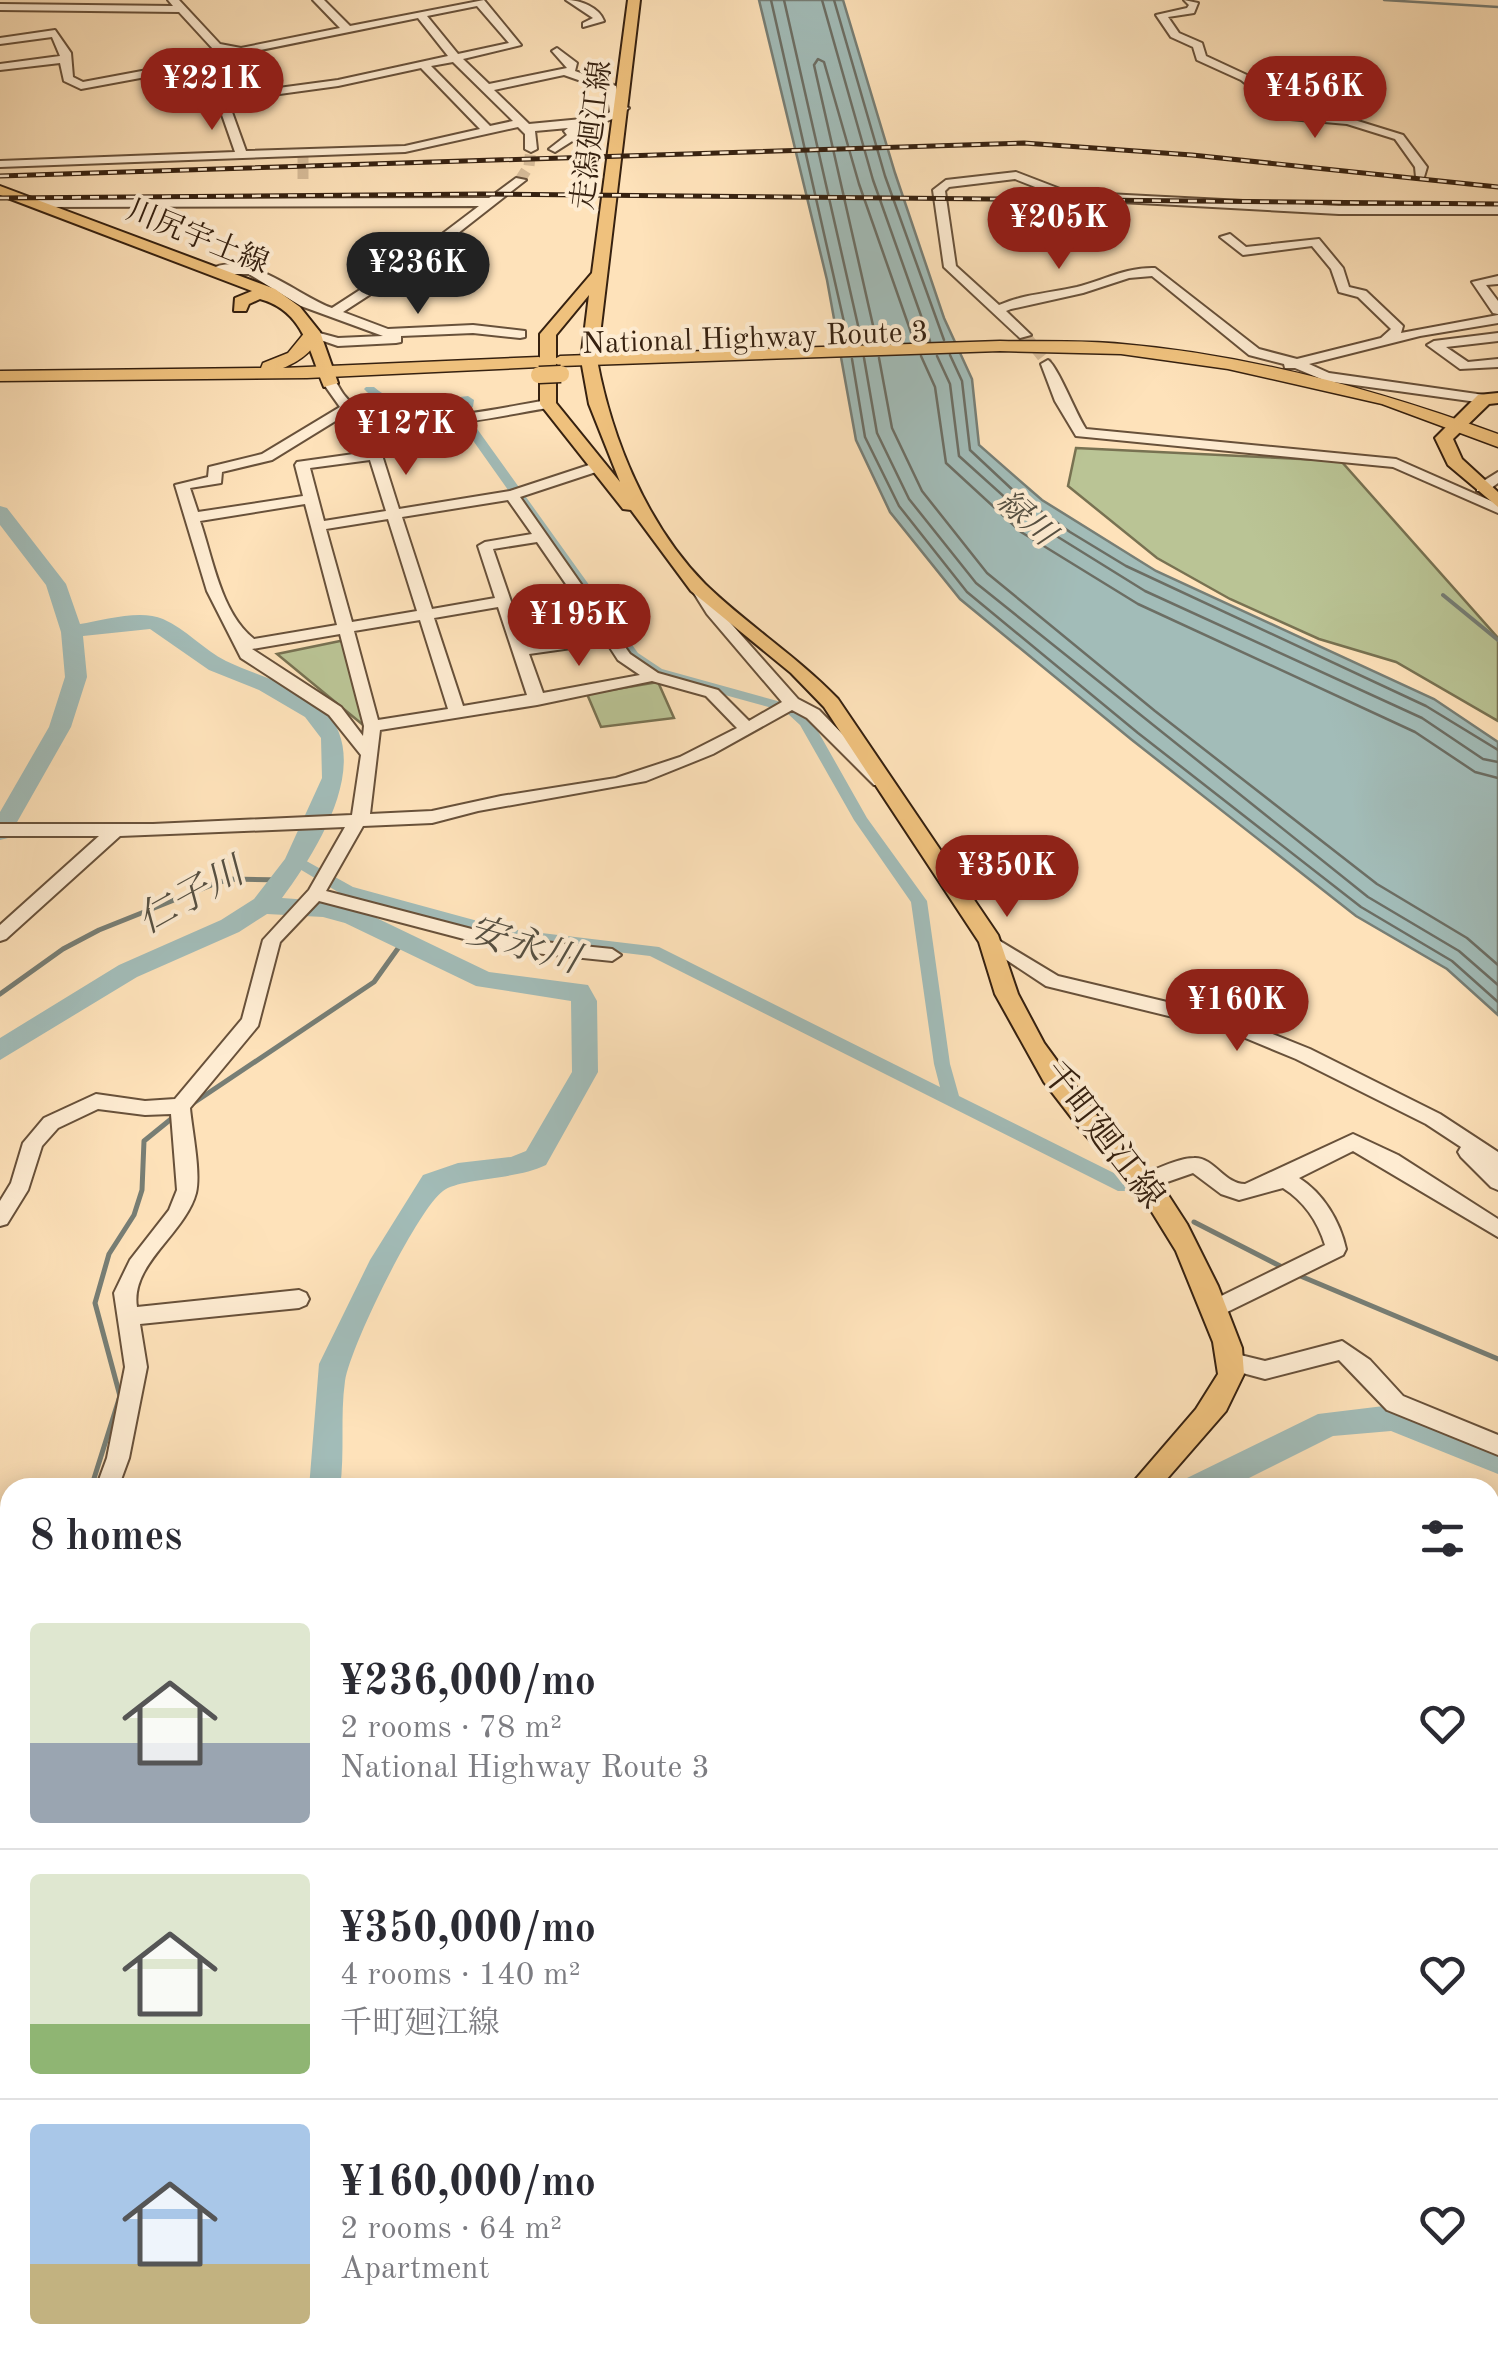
<!DOCTYPE html>
<meta charset="utf-8">
<style>
body{margin:0;font-family:"Old Standard TT","Noto Serif JP",serif;background:#f2f2f3;color:#2b2b33;height:100vh;display:flex;flex-direction:column;font-size:38px;white-space:nowrap}
*{box-sizing:border-box;margin:0}
p{font-size:32px;color:#7c7c81}
.icon{flex:none;width:55px;height:55px;fill:none;stroke:currentColor;stroke-width:2;stroke-linecap:round;stroke-linejoin:round}
.map{position:relative;flex:1;overflow:hidden}
.sheet{position:absolute;left:0px;top:1478px;width:1500px;height:892px;display:flex;flex-direction:column;background:#fff;border-radius:30px 30px 0 0;box-shadow:0 5px 25px #0003}
.sheet>*{flex:none}
.price{position:absolute;translate:-50% -85px;padding:0 22px;border-radius:35px;background:#8f2418;color:#fff;font-size:32px;line-height:65px;filter:drop-shadow(0 2px 5px #0008)}
.price::after{content:'';position:absolute;left:50%;top:60px;width:30px;height:22px;margin-left:-15px;background:inherit;clip-path:polygon(0 0,100% 0,50% 100%)}
.price.selected{background:#222;color:#fff}
ul{padding:0;list-style:none}
li{display:flex;align-items:center;gap:30px;height:250px;padding:0 30px}
li+li{border-top:2px solid #e1e1e2}
li span{display:grid;place-items:center;flex:none;width:280px;height:200px;border-radius:10px;color:#555}
li>.icon{margin-inline-start:auto}
span .icon{width:120px;height:120px;fill:#fffc;stroke-width:1}
li b{font-size:42px}
h2{display:flex;justify-content:space-between;align-items:center;height:120px;padding:0 30px;font-size:42px}
.map>svg:first-child{display:block}
.green{fill:#bac495;stroke:#787252;stroke-width:2.5}
.water{fill:#a2bcb8;stroke:#777e75;stroke-width:2.5}
.lines{fill:none;stroke-linecap:round;stroke-linejoin:round}
.shore{stroke:#6c6e64;stroke-width:2.5}
.stream-far3{stroke:#777e75;stroke-width:2.5}
.stream-far2{stroke:#777e75;stroke-width:4}
.stream-far1{stroke:#777e75;stroke-width:5}
.stream{stroke:#777e75;stroke-width:6}
.canal{fill:#a2bcb8;fill-rule:evenodd}
.river{fill:#a2bcb8;fill-rule:evenodd}
.minor-tunnel{stroke:#d6bb98;stroke-width:11;stroke-dasharray:11 6;stroke-linecap:butt}
.minor-casing{stroke:#68513a;stroke-width:4}
.major-casing{stroke:#362110;stroke-width:4}
.highway-casing{stroke:#362110;stroke-width:3}
.minor{fill:#feecd2;fill-rule:evenodd}
.major{fill:#efc17d;fill-rule:evenodd}
.highway{fill:#efc17d;fill-rule:evenodd}
.rail-casing{stroke:#362110;stroke-width:5}
.rail{stroke:#feecd2;stroke-width:2.5;stroke-dasharray:9;stroke-linecap:butt}
.highway-bridge-casing{stroke:#362110;stroke-width:19;stroke-linecap:butt}
.highway-bridge{stroke:#efc17d;stroke-width:16}
.labels{text-anchor:middle;stroke-width:8;stroke-linejoin:round;paint-order:stroke}
.far-street-label{font-size:30px;fill:#362110;stroke:#feecd2}
.far-water-label{font-size:32px;font-style:italic;fill:#565042;stroke:#feecd2}
.street-label{font-size:35px;fill:#362110;stroke:#feecd2}
.water-label{font-size:38px;font-style:italic;fill:#565042;stroke:#feecd2}
</style>
<div class="map">
<svg width="1498" height="2368" viewBox="0 0 1498 2368">
<rect width="100%" height="100%" fill="#fee2ba"/>
<filter id="stains"><feTurbulence type="fractalNoise" baseFrequency=".002" numOctaves="4"/><feColorMatrix values="0 0 0 0 .2 0 0 0 0 .09 0 0 0 0 .02 0 0 0 .5 -.17"/></filter>
<radialGradient id="worn" r=".72"><stop offset=".6" stop-color="#630" stop-opacity="0"/><stop offset="1" stop-color="#630" stop-opacity=".3"/></radialGradient>
<!-- green -->
<path class="green" d="M1076,448L1341,461L1498,638V721L1396,662L1319,639L1230,599L1157,558L1068,486Z
M345,640L368,729L277,654Z
M658,682L674,718L601,727L587,694Z"/>
<!-- water -->
<path class="water" d="M759,0H843L895,173L944,318L972,379L979,445L1042,500L1156,571L1434,699L1498,742V1015L1447,969L1356,916L1132,740L960,599L890,512L856,440L827,280Z"/>
<g class="lines">
<!-- shore -->
<path class="shore" d="M771,0L849,344
M784,0L862,343
M822,0L873,180L930,341
M834,0L885,176L944,340
M877,343L814,65L818,59L824,62L859,184L914,341
M950,355L962,381L970,450L1017,494L1070,532L1126,566L1426,706L1498,750
M921,356L935,387L946,463L1021,532L1138,604L1415,732L1475,772L1498,778
M937,356L950,384L959,456L1029,519L1145,591L1422,718L1483,759L1498,762
M864,358L877,433L909,499L976,583L1368,897L1459,951L1498,985
M879,358L892,428L922,491L987,573L1155,711L1377,884L1467,938L1498,965
M852,359L865,437L899,506L967,592L1138,733L1361,907L1452,961L1498,1002"/>
<!-- stream-far3 -->
<path class="stream-far3" d="M1384,0L1498,7
M402,152L484,134"/>
<!-- stream-far2 -->
<path class="stream-far2" d="M1443,595L1498,640"/>
<!-- stream-far1 -->
<path class="stream-far1" d="M0,994L63,949L99,930L214,884L230,879L286,880
M189,1106L374,982L404,940
M1194,1222L1284,1268
M1298,1275L1498,1359
M91,1488L120,1396L95,1303L109,1254L134,1215L142,1190L144,1141L176,1115"/>
<!-- stream -->
<path class="stream" d="M108,2360L109,2368"/>
<!-- canal -->
<path class="canal" d="M366,387H374C399,410 437,399 468,396L474,400L473,407L467,411L463,410L461,404C429,407 389,416 364,389Z
M462,419H470L638,653L662,669L781,702V708L776,709L652,675L628,659L462,425Z
M794,709L811,719L867,818L927,901L950,1064L959,1096L1130,1181L1133,1186L1130,1191H1118L650,956L507,939L343,895L288,862L296,857L301,858L353,887L507,929L659,947L940,1087L934,1064L911,902L854,820L800,725L787,713Z"/>
<!-- river -->
<path class="river" d="M0,506L7,508L66,584L80,624C103,620 141,609 163,619C186,629 204,650 226,661C257,676 296,684 322,708C376,758 317,851 282,898L323,901L362,911L489,972L588,985L597,1001L598,1072L546,1165C516,1180 459,1178 443,1191C417,1210 350,1347 345,1381C340,1416 345,1452 340,1488H309L319,1364L370,1260L423,1175L458,1163L511,1157L526,1151L572,1072L571,1001L476,986L345,923L323,917L267,914L239,932L137,977L0,1060V1038L119,965L221,920L254,899L285,859L322,778L321,738L305,717L259,690L209,670L150,629L83,636L87,677L71,727L8,838L0,840V812L49,727L65,677L61,632L46,585L0,525Z
M1392,1405L1498,1447V1474L1391,1431L1333,1436L1229,1488H1183L1187,1478L1318,1414Z"/>
<!-- minor-tunnel -->
<path class="minor-tunnel" d="M303,152V179
M520,180L529,166L531,149
M1025,335L1048,364"/>
<!-- minor casing -->
<g class="minor-casing">
<path id="minor" d="M168,0H179L220,44L241,48L340,28L313,0H324L350,26L484,0L521,45L463,59L489,84L567,68L552,51L557,48L577,63L575,71L616,86L620,105L629,108C610,125 596,121 576,132L577,138L555,152L549,149L567,135L564,131L568,128L535,131L537,149L531,152L525,149V134L518,127L405,152L0,167V161L235,152L205,66L81,89L64,81L60,63L0,70V64L60,56L52,37L0,44V38L55,30L71,53L73,77L83,82L206,59L221,51L213,49L179,12L0,10V4L173,6ZM477,6L509,43L458,54L427,16ZM418,18L448,56L338,80L226,95L215,63L232,53L241,54ZM453,62L513,121L490,126L431,66ZM421,68L480,129L405,146L246,151L228,101L338,86ZM564,75L607,90L610,112L603,117L529,124L494,90Z
M566,0C580,0 599,7 604,21L583,27V23L593,18Z
M1184,0L1198,3L1194,13L1168,17L1179,33L1202,43L1206,56L1249,76L1297,114L1348,118L1403,135L1427,167L1424,177H1416L1415,167L1395,139L1347,124L1290,119L1241,80L1197,60L1193,47L1171,37L1156,15L1187,8L1189,5Z
M1016,172L1068,192L1339,206H1498V214H1339L1066,199L1015,179L949,187L945,191L956,266L999,305C1024,294 1051,293 1077,287C1104,280 1127,267 1155,268L1259,349L1297,359L1381,338L1391,329L1358,297L1339,292L1331,269L1312,246L1243,255L1220,237L1230,234L1246,247L1319,239L1343,268L1349,287L1366,291L1403,326L1401,333L1498,315V323L1420,336L1309,364L1329,373L1484,395L1491,399L1484,403L1326,381L1295,368H1285L1284,364L1249,355L1152,276L1129,278L1083,293L1011,309L1006,311L1031,335L1020,338L944,267L933,190L946,180Z
M516,178L526,180L425,259L343,312L388,329L473,325L525,331V337L520,338L473,333L401,336V342L396,343L338,346L306,335L312,331L338,338L383,336L301,306L249,274H215L209,270C246,248 296,295 332,308L417,253L479,206L34,207L28,203L34,199L489,198Z
M1498,276V284L1486,285L1498,301V314L1493,313L1472,282Z
M1498,333V341L1446,347L1468,362L1498,359V367L1460,369L1427,345L1434,341Z
M1048,360C1058,367 1076,414 1086,429L1396,459L1498,504V513L1393,467L1076,436L1055,401L1041,364Z
M330,379L335,380C340,389 345,399 354,404C401,433 496,408 548,400L555,404L548,408C485,418 410,439 350,412L272,460L222,472L221,483L190,488L198,512L303,496L295,465L297,462L375,451L382,455L399,509L510,491L592,464H602V470L520,497L630,654L658,673L718,690L749,721L782,702L707,614L690,587L698,582L703,584L718,609L798,699L819,710L888,781L886,785H874L807,718L792,710L713,754L646,781L478,811L432,823L363,826L326,891L506,938L612,949L621,955L612,961L506,950L319,901L280,942L258,1026L190,1108C192,1130 201,1172 196,1193C185,1234 130,1264 137,1307L299,1290L306,1293L309,1299L306,1305L299,1308L140,1324L147,1367L129,1458L118,1488H96L107,1458L125,1367L114,1293L130,1260L169,1210L177,1190L171,1114L145,1115L98,1109L58,1128L42,1146L28,1190L7,1224L0,1226V1201L11,1183L23,1143L44,1118L96,1094L145,1101L175,1099L242,1019L263,940L309,890L345,827L120,836L6,939L0,941V925L99,836H0V824H153L352,815L361,755L329,715L241,658L207,591L175,485L208,477L209,467L262,454L340,407L323,383ZM370,460L386,511L324,521L310,468ZM508,500L532,534L485,542L478,546L495,598L432,609L402,517ZM305,504L337,625L254,639C221,613 213,559 200,521ZM388,519L417,611L352,622L326,529ZM537,542L601,635L526,645L493,549ZM498,607L527,695L463,706L434,618ZM420,620L448,709L378,720L354,631ZM340,634L364,726L363,736L341,707L252,649ZM607,643L618,660L640,675L543,693L529,654ZM652,681L706,696L737,728L680,757L616,778L501,796L432,811L370,814L380,730L537,705Z
M1498,472V483L1487,491H1477V485Z
M990,935L1058,976L1230,1017L1310,1049L1440,1114L1498,1152V1190L1491,1187L1461,1157L1458,1152L1461,1147L1426,1124L1296,1059L1226,1030L1046,986L984,945L981,941Z
M1353,1134L1398,1155L1498,1219V1237L1353,1151L1299,1178C1323,1193 1340,1221 1346,1249L1343,1255L1221,1315L1214,1318L1207,1315L1203,1309L1207,1303L1325,1245C1318,1222 1304,1201 1283,1188L1239,1200L1221,1194L1193,1173L1144,1190L1137,1187L1134,1182L1137,1177C1153,1171 1177,1158 1194,1158C1214,1157 1224,1184 1245,1184Z
M1342,1341L1370,1360L1403,1396L1498,1435V1455L1387,1410L1339,1360L1265,1379L1224,1368L1221,1362L1224,1356L1232,1353L1265,1361Z
M0,1516H10V1536H0Z
M1498,1656V1679L1490,1682V1659Z
M10,1701V1725L0,1727V1703Z
M1490,1979L1498,1982V2066L1490,2068Z
M10,2234V2262L0,2265V2237Z
M483,2360H513L514,2364L515,2360H563L560,2368H485Z
M806,2360H836L839,2368H809Z
M957,2360H987L990,2368H960Z
M1229,2360H1259V2368H1229Z"/>
</g>
<!-- major casing -->
<g class="major-casing">
<path id="major" d="M628,0H640L597,360C612,440 647,525 705,584C747,625 797,656 838,699L998,935L1018,994L1044,1043L1098,1117L1165,1190L1187,1224L1218,1286L1242,1348L1244,1374L1226,1411L1159,1488H1128L1196,1409L1218,1374L1213,1342L1176,1251L1147,1204L1081,1130L1044,1082L995,994L979,942L824,707L791,673L691,591L631,510L623,509L540,404V334L592,273ZM589,295L581,360L589,404L620,482L556,403V335Z
M0,186L275,289L300,307L320,332L338,383L324,387C309,351 304,311 260,299L249,304L246,311H234L235,298L252,291L0,195Z
M1498,393V403L1489,404L1453,439L1462,459L1498,492V507L1448,465L1435,438L1478,395Z
M1357,2360H1395L1398,2368H1360Z"/>
</g>
<!-- highway casing -->
<g class="highway-casing">
<path id="highway" d="M312,330L318,331C320,348 298,362 283,368L539,357L548,362L539,367L307,378L0,381V371L261,368L263,363L288,353L306,331Z
M1000,341C1040,342 1082,340 1122,344C1251,355 1377,390 1498,434V447L1382,404L1228,369L1121,354L1000,351L560,366L551,361L560,356Z"/>
</g>
<!-- minor -->
<use href="#minor" class="minor"/>
<!-- major -->
<use href="#major" class="major"/>
<!-- highway -->
<use href="#highway" class="highway"/>
<!-- rail casing -->
<g class="rail-casing">
<path id="rail" d="M0,176L1024,143L1192,155L1498,187
M0,198L483,194L1498,204"/>
</g>
<!-- rail -->
<use href="#rail" class="rail"/>
<!-- highway-bridge casing -->
<g class="highway-bridge-casing">
<path id="highway-bridge" d="M539,375L561,374"/>
</g>
<!-- highway-bridge -->
<use href="#highway-bridge" class="highway-bridge"/>
</g>
<g class="labels">
<!-- far-street labels -->
<g class="far-street-label">
<text transform="translate(591 135) rotate(-83)" y="10">走潟廻江線</text>
<text transform="translate(198 236) rotate(22)" y="10">川尻宇土線</text>
<text transform="translate(755 337) rotate(-2)" y="10">National Highway Route 3</text>
</g>
<!-- far-water labels -->
<g class="far-water-label">
<text transform="translate(1027 517) rotate(42)" y="11">緑川</text>
</g>
<!-- street labels -->
<g class="street-label">
<text transform="translate(1104 1134) rotate(52)" y="12">千町廻江線</text>
</g>
<!-- water labels -->
<g class="water-label">
<text transform="translate(190 895) rotate(-29)" y="13">仁子川</text>
<text transform="translate(524 944) rotate(16)" y="13">安永川</text>
</g>
</g>
<rect width="100%" height="100%" filter="url(#stains)"/>
<rect width="100%" height="100%" fill="url(#worn)"/>
</svg>
<b class="price" style="left:212px;top:133px">¥221K</b>
<b class="price" style="left:1315px;top:141px">¥456K</b>
<b class="price" style="left:1059px;top:272px">¥205K</b>
<b class="price selected" style="left:418px;top:317px">¥236K</b>
<b class="price" style="left:406px;top:478px">¥127K</b>
<b class="price" style="left:579px;top:669px">¥195K</b>
<b class="price" style="left:1007px;top:920px">¥350K</b>
<b class="price" style="left:1237px;top:1054px">¥160K</b>
<section class="sheet">
<h2>8 homes<svg class="icon" aria-label="filters" viewBox="0 0 24 24"><path d="M4 7h16M4 17h16"/><circle cx="9" cy="7" r="2"/><circle cx="15" cy="17" r="2"/></svg></h2>
<ul>
<li><span style="background:linear-gradient(#dfe7d0 60%,#9aa5b1 0)"><svg class="icon" aria-label="home" viewBox="0 0 24 24"><path d="M3 11l9-7 9 7M6 9v11h12V9"/></svg></span><div><b>¥236,000/mo</b><p>2 rooms · 78 m²</p><p>National Highway Route 3</p></div><svg class="icon" aria-label="heart" viewBox="0 0 24 24"><path d="M12 20l-8-8c-3-5 5-10 8-4 3-6 11-1 8 4z"/></svg></li>
<li><span style="background:linear-gradient(#dfe7d0 75%,#8fb573 0)"><svg class="icon" aria-label="home" viewBox="0 0 24 24"><path d="M3 11l9-7 9 7M6 9v11h12V9"/></svg></span><div><b>¥350,000/mo</b><p>4 rooms · 140 m²</p><p>千町廻江線</p></div><svg class="icon" aria-label="heart" viewBox="0 0 24 24"><path d="M12 20l-8-8c-3-5 5-10 8-4 3-6 11-1 8 4z"/></svg></li>
<li><span style="background:linear-gradient(#a9c7e8 70%,#c2b280 0)"><svg class="icon" aria-label="home" viewBox="0 0 24 24"><path d="M3 11l9-7 9 7M6 9v11h12V9"/></svg></span><div><b>¥160,000/mo</b><p>2 rooms · 64 m²</p><p>Apartment</p></div><svg class="icon" aria-label="heart" viewBox="0 0 24 24"><path d="M12 20l-8-8c-3-5 5-10 8-4 3-6 11-1 8 4z"/></svg></li>
</ul>
</section>
</div>
